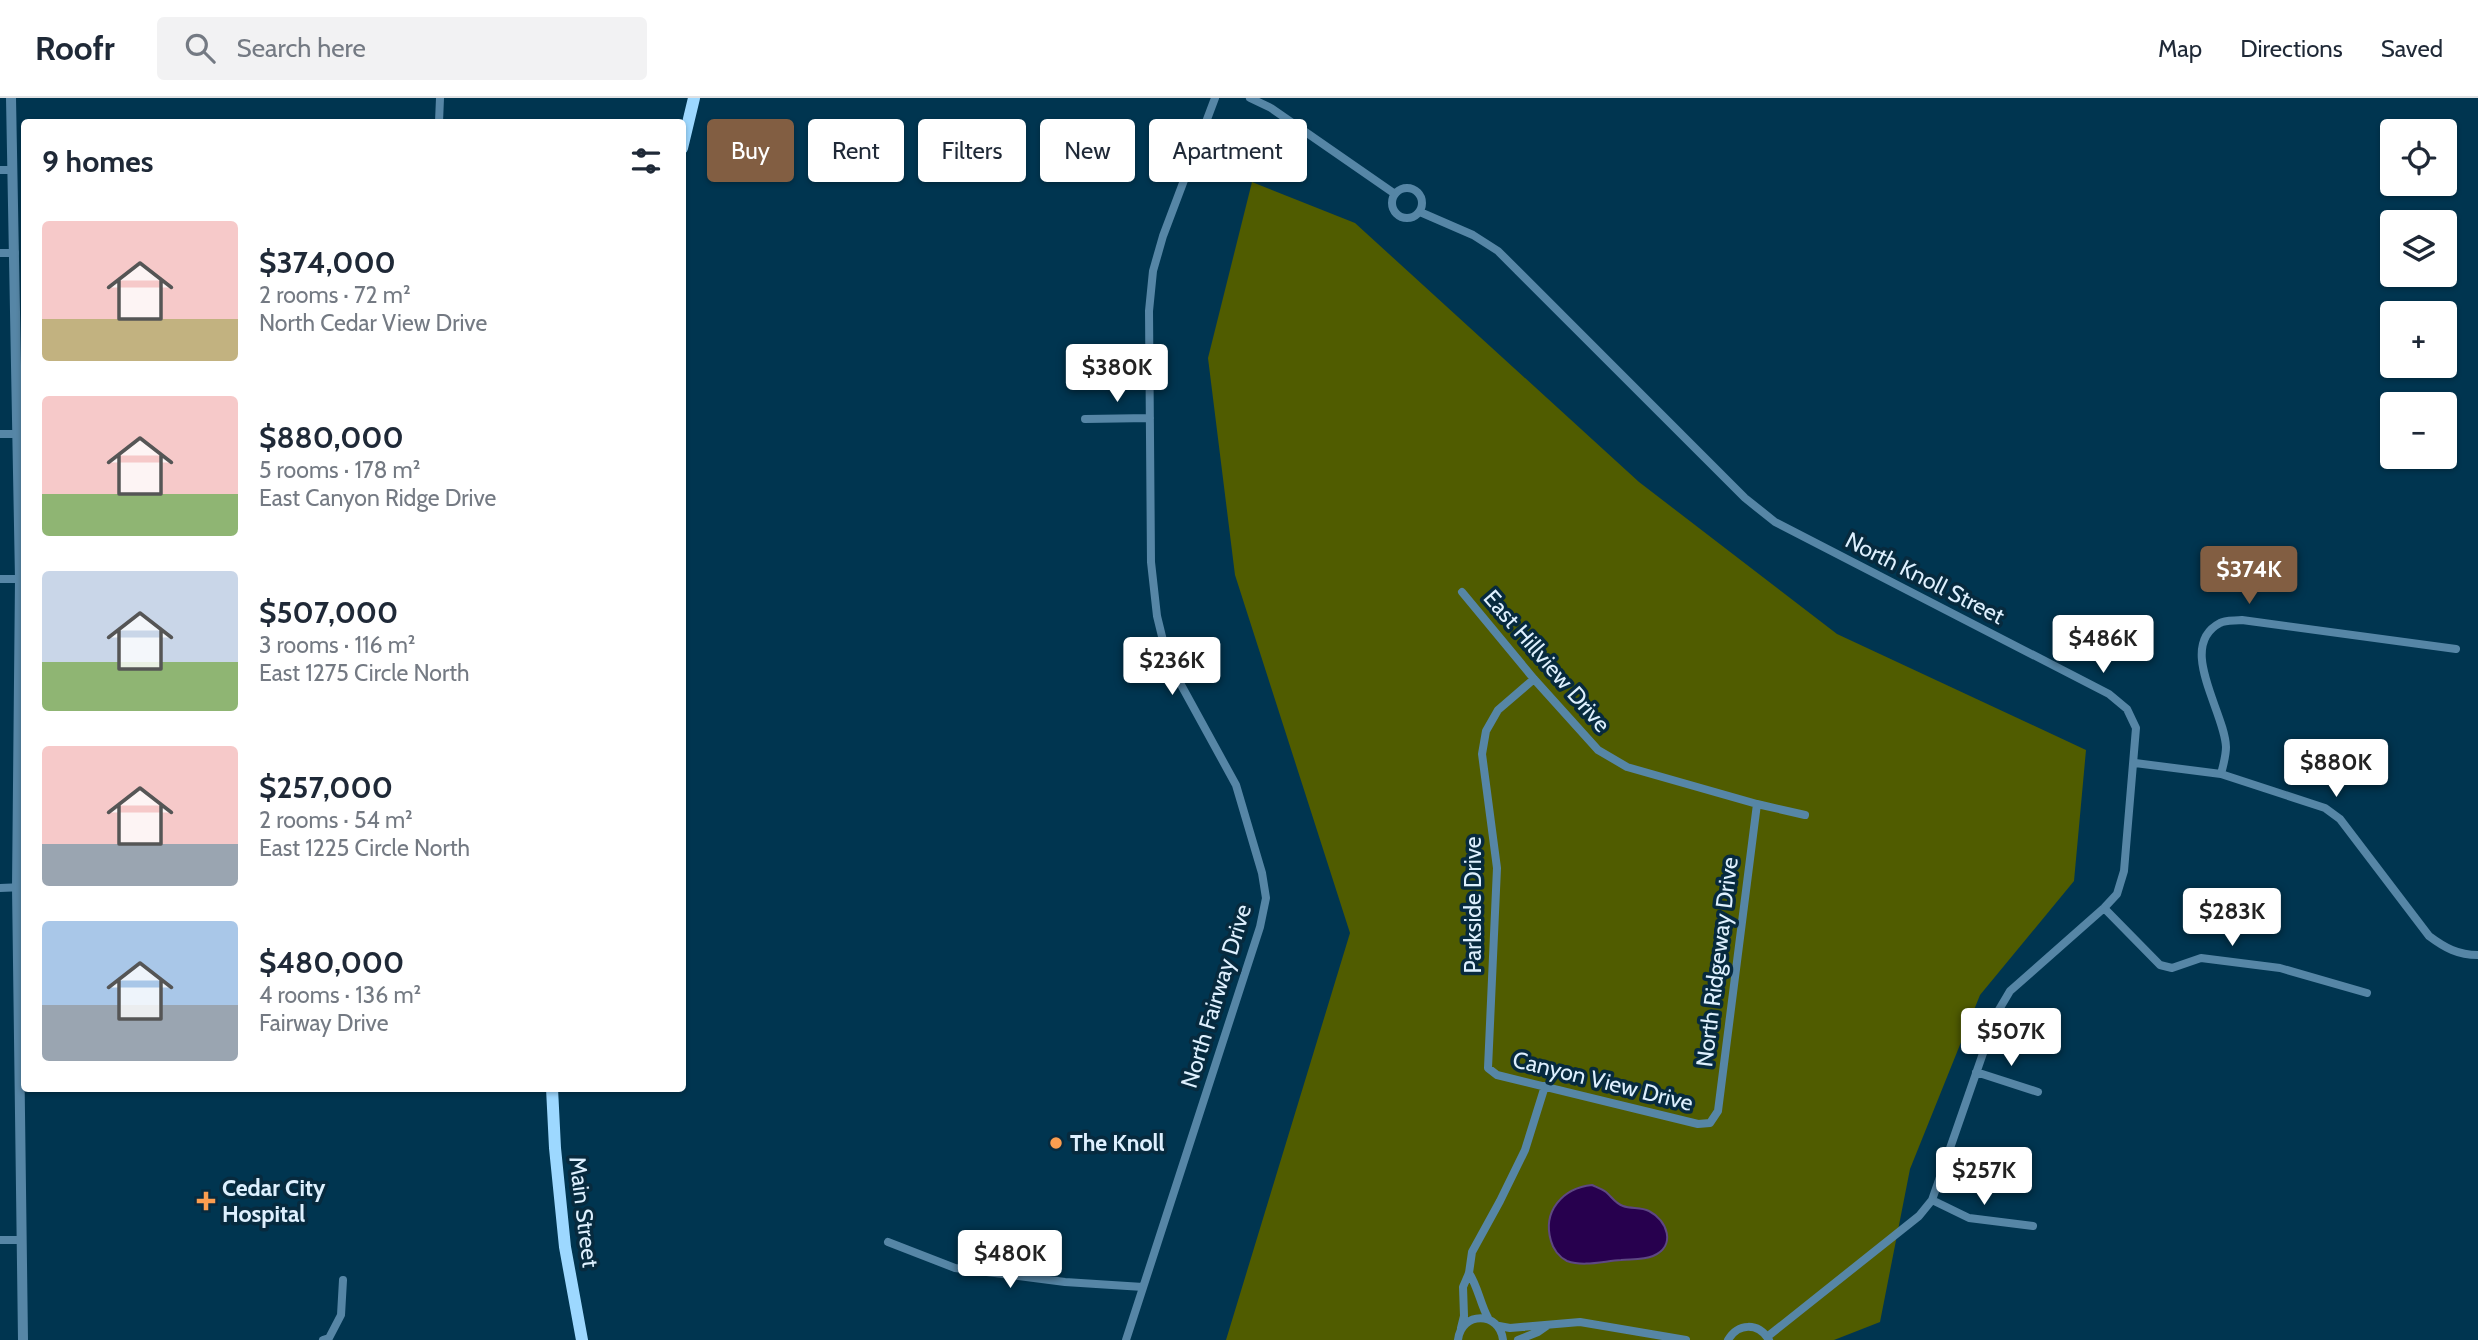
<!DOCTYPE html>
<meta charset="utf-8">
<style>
body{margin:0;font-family:Cabin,sans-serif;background:#f2f2f3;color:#1f2937;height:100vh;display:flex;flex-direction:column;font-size:26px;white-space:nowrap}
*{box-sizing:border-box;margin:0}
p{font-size:23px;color:#747a83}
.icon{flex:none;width:38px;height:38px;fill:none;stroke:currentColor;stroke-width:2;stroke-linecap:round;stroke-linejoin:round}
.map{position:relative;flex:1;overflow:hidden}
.details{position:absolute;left:21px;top:21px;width:665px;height:973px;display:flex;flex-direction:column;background:#fff;border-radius:7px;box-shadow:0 2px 5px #0004}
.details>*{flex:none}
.guide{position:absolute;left:707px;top:21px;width:665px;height:63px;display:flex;gap:14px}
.fabs{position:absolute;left:2380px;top:21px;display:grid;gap:14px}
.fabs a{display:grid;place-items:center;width:77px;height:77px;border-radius:7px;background:#fff;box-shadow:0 2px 5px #0004;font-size:35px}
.price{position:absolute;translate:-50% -60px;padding:0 16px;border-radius:7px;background:#fff;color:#222;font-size:23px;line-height:46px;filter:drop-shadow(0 2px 4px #0008)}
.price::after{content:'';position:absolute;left:50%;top:42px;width:21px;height:16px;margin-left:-10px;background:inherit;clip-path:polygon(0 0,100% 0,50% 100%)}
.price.active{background:#825e42;color:#fff}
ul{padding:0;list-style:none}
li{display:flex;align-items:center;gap:21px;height:175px;padding:0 21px}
li span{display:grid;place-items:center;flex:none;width:196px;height:140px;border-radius:7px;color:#555}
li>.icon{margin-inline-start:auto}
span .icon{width:84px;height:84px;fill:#fffc;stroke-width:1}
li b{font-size:30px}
h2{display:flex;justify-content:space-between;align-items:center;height:84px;padding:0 21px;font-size:30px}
.pill{padding:0 24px;border-radius:7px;background:#fff;box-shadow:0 2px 5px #0004;font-size:24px;line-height:63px}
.pill.active{background:#825e42;color:#fff}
header{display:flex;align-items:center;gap:42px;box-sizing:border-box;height:98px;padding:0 35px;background:#fff;border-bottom:2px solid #e0e1e3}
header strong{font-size:33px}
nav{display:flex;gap:38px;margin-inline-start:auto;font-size:24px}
.search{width:490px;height:63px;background:#f2f2f3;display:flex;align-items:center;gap:18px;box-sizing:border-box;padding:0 24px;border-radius:7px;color:#747a83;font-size:26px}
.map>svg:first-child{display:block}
.green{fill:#505c00}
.water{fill:#27004e;stroke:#5e4883;stroke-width:2}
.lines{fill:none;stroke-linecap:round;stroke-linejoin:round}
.minor{stroke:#5686a6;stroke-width:8}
.tertiary{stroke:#5686a6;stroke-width:10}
.primary{stroke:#9dd8ff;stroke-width:12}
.poi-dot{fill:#fb9e50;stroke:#072a3e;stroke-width:2.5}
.labels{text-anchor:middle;stroke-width:7;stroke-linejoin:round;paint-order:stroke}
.street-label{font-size:23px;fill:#def0fe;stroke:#072a3e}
.poi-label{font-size:23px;font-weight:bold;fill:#def0fe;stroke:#072a3e;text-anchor:start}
</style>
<header>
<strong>Roofr</strong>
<div class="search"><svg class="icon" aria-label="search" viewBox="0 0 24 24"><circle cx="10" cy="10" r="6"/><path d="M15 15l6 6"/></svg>Search here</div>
<nav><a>Map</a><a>Directions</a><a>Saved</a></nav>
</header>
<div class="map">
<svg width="2478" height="1242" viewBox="0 0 2478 1242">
<rect width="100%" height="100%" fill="#003550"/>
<!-- green -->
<path class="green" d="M1252,84L1355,125L1639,384L1837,536L2086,652L2074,783L1980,897L1910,1071L1880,1224L1834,1242H1226L1350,835L1235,477L1208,260Z"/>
<!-- water -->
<path class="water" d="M1592,1087C1596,1089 1602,1091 1606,1094C1612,1099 1615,1105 1623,1108C1631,1111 1641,1109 1649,1113C1667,1122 1677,1148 1653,1158C1644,1162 1631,1161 1621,1162C1604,1163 1584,1169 1567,1163C1559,1159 1553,1151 1551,1143C1542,1113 1563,1090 1592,1087Z"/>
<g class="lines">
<!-- minor -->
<path class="minor" d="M1250,0L1271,10L1395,96
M439,24L440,0
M0,72H13
M1392 105a15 15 0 1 1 30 0a15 15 0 1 1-30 0Z
M1420,114L1473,137L1498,153L1745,400L1775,424L2109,596L2127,611L2136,630L2124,773L2117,796L2104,810L2010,893L1997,915L1932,1102L1919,1118L1767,1239
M0,155H15
M1085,321L1150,320
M0,336H18
M0,481H24
M1462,494L1534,581L1598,652L1627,669L1757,706L1805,717
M1534,581L1498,612L1486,633L1482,656L1497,770L1488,970L1497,977L1698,1026L1710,1025L1718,1013L1757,706
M2135,665L2221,676L2325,710L2340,721L2429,838C2445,850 2458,857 2478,857
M2221,676C2223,668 2226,658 2226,649C2225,614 2176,548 2220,525C2225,522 2235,523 2242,522L2456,551
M0,790L24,789
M2104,810L2160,867L2172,870L2201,860L2280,870L2367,895
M1976,974L2038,994
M1932,1102L1969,1120L2033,1128
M0,1142H22
M888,1144L955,1170L1065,1184L1143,1189
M1469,1175C1478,1189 1480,1205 1488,1220
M1499,1228L1510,1230L1580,1224L1686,1242
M1461,1230L1464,1218L1463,1189L1469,1175L1472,1154L1500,1103L1525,1052L1545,988
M323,1242L329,1240L341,1217L343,1182
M1126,1242L1260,829L1266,800L1262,775L1236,687L1168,563L1157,518L1151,464L1149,213L1153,173L1163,138L1215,0
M1458,1242C1461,1213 1500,1213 1503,1242
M1518,1242L1538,1234L1548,1227
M1728,1242C1738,1225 1758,1224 1769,1242"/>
<!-- tertiary -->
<path class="tertiary" d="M11,0L20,481L17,789L23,1242"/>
<!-- primary -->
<path class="primary" d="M682,50L694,0
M552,990L555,1050L565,1149L582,1242"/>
</g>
<!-- markers -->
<g class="poi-dot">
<circle cx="1056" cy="1045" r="7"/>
<path d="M202.5 1092.5h7v7h7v7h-7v7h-7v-7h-7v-7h7z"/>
</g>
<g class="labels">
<!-- street labels -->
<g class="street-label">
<text transform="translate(1925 480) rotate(27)" y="8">North Knoll Street</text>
<text transform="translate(1547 563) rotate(49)" y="8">East Hillview Drive</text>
<text transform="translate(1473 807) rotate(-90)" y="8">Parkside Drive</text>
<text transform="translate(1717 864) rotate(-83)" y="8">North Ridgeway Drive</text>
<text transform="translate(1216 898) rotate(-73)" y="8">North Fairway Drive</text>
<text transform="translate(1603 983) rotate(14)" y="8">Canyon View Drive</text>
<text transform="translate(584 1114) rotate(83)" y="8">Main Street</text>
</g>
<!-- poi labels -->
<g class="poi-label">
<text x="1070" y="1053">The Knoll</text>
<text x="222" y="1098">Cedar City<tspan x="222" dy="26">Hospital</tspan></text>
</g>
</g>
</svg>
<div class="fabs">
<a><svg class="icon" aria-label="locate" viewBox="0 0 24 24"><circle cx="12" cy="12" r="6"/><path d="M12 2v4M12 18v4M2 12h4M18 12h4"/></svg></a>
<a><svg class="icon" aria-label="layers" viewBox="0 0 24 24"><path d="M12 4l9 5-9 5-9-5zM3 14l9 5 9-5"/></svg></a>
<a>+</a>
<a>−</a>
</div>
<b class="price" style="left:1117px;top:306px">$380K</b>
<b class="price active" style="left:2249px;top:508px">$374K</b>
<b class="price" style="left:2103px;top:577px">$486K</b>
<b class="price" style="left:1172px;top:599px">$236K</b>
<b class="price" style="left:2336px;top:701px">$880K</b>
<b class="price" style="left:2232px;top:850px">$283K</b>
<b class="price" style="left:2011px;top:970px">$507K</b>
<b class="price" style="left:1984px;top:1109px">$257K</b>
<b class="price" style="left:1010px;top:1192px">$480K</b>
<div class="guide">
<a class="pill active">Buy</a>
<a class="pill">Rent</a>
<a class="pill">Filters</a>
<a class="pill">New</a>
<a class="pill">Apartment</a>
</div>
<section class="details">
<h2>9 homes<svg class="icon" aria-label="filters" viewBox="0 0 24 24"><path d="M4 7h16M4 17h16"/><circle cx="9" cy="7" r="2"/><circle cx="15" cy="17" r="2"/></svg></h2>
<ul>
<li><span style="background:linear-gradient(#f6c9c9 70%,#c2b280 0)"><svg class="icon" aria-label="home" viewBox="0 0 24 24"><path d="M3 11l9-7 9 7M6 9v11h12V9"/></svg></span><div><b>$374,000</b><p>2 rooms · 72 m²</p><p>North Cedar View Drive</p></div></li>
<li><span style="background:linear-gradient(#f6c9c9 70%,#8fb573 0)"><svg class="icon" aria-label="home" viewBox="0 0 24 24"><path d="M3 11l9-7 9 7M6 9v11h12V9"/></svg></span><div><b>$880,000</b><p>5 rooms · 178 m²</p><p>East Canyon Ridge Drive</p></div></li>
<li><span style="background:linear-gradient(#c9d6e8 65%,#8fb573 0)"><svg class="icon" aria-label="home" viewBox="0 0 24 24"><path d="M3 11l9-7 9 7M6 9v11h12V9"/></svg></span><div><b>$507,000</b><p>3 rooms · 116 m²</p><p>East 1275 Circle North</p></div></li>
<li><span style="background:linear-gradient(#f6c9c9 70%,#9aa5b1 0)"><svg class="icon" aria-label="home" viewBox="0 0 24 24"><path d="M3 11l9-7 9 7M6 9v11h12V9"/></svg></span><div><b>$257,000</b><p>2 rooms · 54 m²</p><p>East 1225 Circle North</p></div></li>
<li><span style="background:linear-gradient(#a9c7e8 60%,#9aa5b1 0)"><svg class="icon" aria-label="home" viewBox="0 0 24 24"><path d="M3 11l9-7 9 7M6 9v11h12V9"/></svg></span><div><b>$480,000</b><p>4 rooms · 136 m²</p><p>Fairway Drive</p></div></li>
</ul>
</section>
</div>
